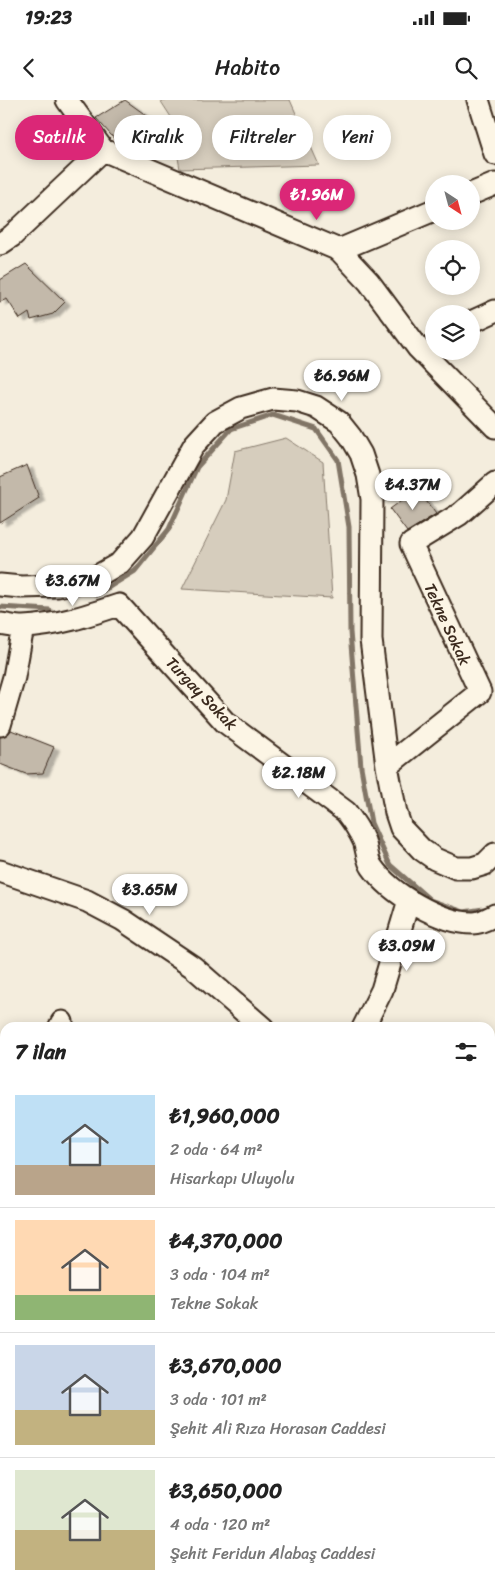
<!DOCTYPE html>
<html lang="tr">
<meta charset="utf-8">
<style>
body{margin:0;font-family:Sriracha,sans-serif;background:#f2f2f2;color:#222;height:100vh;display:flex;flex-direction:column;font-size:19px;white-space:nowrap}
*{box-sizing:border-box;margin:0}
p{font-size:16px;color:#767676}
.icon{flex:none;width:28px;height:28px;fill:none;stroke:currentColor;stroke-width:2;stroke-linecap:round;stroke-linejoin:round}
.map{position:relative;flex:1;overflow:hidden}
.side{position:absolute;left:0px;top:922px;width:495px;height:571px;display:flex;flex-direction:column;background:#fff;border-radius:15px 15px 0 0;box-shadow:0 2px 12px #0003}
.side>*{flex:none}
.hud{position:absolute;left:15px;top:15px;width:465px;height:45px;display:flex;gap:10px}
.needle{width:32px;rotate:144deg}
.controls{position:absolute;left:425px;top:75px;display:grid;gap:10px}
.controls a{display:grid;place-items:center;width:55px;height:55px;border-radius:50%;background:#fff;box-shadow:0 2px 12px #0003;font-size:25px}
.price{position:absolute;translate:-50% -42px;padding:0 11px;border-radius:18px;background:#fff;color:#222;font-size:16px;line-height:32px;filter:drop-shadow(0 1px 2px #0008)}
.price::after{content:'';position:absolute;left:50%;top:30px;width:15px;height:11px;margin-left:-8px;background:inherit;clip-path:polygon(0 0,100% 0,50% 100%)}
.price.active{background:#db2777;color:#fff}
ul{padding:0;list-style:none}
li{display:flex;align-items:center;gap:15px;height:125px;padding:0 15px}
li+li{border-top:1px solid #e0e0e0}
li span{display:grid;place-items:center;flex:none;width:140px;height:100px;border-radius:0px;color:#555}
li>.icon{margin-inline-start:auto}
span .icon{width:60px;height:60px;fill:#fffc;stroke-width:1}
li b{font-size:21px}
h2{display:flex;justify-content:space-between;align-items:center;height:60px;padding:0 15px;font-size:21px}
.tag{padding:0 18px;border-radius:22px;background:#fff;box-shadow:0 2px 12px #0003;font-size:18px;line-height:45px}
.tag.active{background:#db2777;color:#fff}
.status{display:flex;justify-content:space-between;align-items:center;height:35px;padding:0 25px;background:#fff;direction:ltr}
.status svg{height:14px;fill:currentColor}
header{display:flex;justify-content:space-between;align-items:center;height:65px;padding:0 15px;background:#fff;font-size:22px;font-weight:600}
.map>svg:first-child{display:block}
.built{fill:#e5ddce}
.green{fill:#d6cdbd;stroke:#887c6e}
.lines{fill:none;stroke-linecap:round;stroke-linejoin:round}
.stream{stroke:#817466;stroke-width:5}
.building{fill:#c3b9aa;stroke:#3b2a1e;filter:url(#shadow)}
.minor-casing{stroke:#3b2a1e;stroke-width:25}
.minor{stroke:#fcf5e5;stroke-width:21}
.labels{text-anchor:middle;stroke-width:5;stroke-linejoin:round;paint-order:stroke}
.street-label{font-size:16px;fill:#3b2a1e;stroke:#fcf5e5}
</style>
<div class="status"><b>19:23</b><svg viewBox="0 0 49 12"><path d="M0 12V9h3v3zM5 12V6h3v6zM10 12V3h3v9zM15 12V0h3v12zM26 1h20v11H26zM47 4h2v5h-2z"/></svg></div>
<header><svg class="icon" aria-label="back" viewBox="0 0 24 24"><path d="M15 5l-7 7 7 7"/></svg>Habito<svg class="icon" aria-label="search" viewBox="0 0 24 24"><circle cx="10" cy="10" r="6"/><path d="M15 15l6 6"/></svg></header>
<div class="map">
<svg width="495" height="1493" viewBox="0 0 495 1493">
<defs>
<filter id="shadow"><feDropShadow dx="5.5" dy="3" stdDeviation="1" flood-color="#0004"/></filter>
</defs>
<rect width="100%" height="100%" fill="#f4eddd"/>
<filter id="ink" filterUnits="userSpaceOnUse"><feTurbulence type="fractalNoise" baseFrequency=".02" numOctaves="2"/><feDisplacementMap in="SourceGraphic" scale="10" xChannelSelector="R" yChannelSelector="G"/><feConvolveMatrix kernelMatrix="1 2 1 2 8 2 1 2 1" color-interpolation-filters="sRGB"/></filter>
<g filter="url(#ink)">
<!-- built -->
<path class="built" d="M10,1489H190V1493H11Z"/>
<!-- green -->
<path class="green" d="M160,0H290L319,65L180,69L171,17Z
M286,338L323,362L332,498L182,489L226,400L235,351Z"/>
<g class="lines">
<!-- stream -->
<path class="stream" d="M96,495L135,471L169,429L197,367L231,329L273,315L316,329L338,360L349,427L350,532L361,667L371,723L390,765L430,800L464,812L490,808
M0,507L50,510"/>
</g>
<!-- building -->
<path class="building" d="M125,0L161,26L141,40L132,33L121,44L117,42L96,18Z
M26,164L65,202L53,214L31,220L29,213L20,219L7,199L0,202V180Z
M27,365L39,398L0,423V377Z
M417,389L436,414L407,432L390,409Z
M11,630L54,647L43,673L26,674L0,664V637L8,634Z"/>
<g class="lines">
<!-- minor casing -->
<g class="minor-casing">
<path id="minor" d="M67,0L103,50L339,150L369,182L418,248L495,327
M478,0L495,54
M471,94L495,84
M0,144L12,136L103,50
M339,150L434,110
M471,222L495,211
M0,485L21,487L57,486L92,479L120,463L143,437L194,345L215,322L241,308L273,299L297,301L316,307L339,322L351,337L361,354L368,375L372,399L371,540L387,666L396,713L401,728L422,750L435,759L456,768H472L485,764L495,754
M0,524C8,525 16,527 23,527C56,526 89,515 119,505L225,622L346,712C353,721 359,730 364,741C367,749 367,760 372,767C391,794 440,823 473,823C480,823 489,818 495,815
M0,625L14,577L23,527
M387,666L480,592L411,444L460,414L495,383
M0,771L87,801L123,820L193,867L263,928
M59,928L62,922
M363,928L382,890L409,800
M0,962L5,966
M0,1023L5,1015
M0,1073L5,1077
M0,1108L5,1102
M490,1123L495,1127
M490,1191L495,1193
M0,1239L5,1240
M490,1251L495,1261
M490,1338L495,1343
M465,1489L468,1493
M313,1493V1489"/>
</g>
<!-- minor -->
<use href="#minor" class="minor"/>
</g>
</g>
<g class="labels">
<!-- street labels -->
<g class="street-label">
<text transform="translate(448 524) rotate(65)" y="6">Tekne Sokak</text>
<text transform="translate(202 593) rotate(46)" y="6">Turgay Sokak</text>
</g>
</g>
</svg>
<div class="controls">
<a><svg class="needle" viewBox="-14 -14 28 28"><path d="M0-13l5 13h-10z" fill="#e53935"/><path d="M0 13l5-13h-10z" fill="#767676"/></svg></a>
<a><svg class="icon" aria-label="locate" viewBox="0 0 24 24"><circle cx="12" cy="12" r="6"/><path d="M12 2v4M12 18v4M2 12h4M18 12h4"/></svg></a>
<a><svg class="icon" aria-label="layers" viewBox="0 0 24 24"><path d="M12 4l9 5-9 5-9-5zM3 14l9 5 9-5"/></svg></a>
</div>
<b class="price active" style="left:317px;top:121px">₺1.96M</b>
<b class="price" style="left:342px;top:302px">₺6.96M</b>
<b class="price" style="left:413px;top:411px">₺4.37M</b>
<b class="price" style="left:73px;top:507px">₺3.67M</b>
<b class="price" style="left:299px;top:699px">₺2.18M</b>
<b class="price" style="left:150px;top:816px">₺3.65M</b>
<b class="price" style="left:407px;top:872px">₺3.09M</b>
<div class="hud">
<a class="tag active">Satılık</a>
<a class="tag">Kiralık</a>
<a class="tag">Filtreler</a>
<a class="tag">Yeni</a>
</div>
<section class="side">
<h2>7 ilan<svg class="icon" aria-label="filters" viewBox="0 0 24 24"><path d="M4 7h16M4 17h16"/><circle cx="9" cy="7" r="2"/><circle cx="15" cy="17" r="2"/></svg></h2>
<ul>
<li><span style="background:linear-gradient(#bfe0f5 70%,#b9a48a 0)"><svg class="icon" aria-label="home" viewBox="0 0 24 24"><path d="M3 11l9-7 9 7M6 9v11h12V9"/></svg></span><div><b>₺1,960,000</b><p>2 oda · 64 m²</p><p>Hisarkapı Uluyolu</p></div></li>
<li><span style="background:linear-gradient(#ffd9b3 75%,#8fb573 0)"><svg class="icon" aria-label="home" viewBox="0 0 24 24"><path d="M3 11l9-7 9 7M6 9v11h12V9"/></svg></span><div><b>₺4,370,000</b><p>3 oda · 104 m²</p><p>Tekne Sokak</p></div></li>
<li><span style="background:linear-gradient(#c9d6e8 65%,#c2b280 0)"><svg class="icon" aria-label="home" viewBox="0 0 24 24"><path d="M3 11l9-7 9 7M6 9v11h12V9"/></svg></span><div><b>₺3,670,000</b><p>3 oda · 101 m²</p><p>Şehit Ali Rıza Horasan Caddesi</p></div></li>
<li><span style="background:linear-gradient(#dfe7d0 60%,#c2b280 0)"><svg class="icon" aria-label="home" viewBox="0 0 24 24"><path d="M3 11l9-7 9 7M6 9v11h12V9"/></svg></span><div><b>₺3,650,000</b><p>4 oda · 120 m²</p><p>Şehit Feridun Alabaş Caddesi</p></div></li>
</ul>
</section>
</div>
